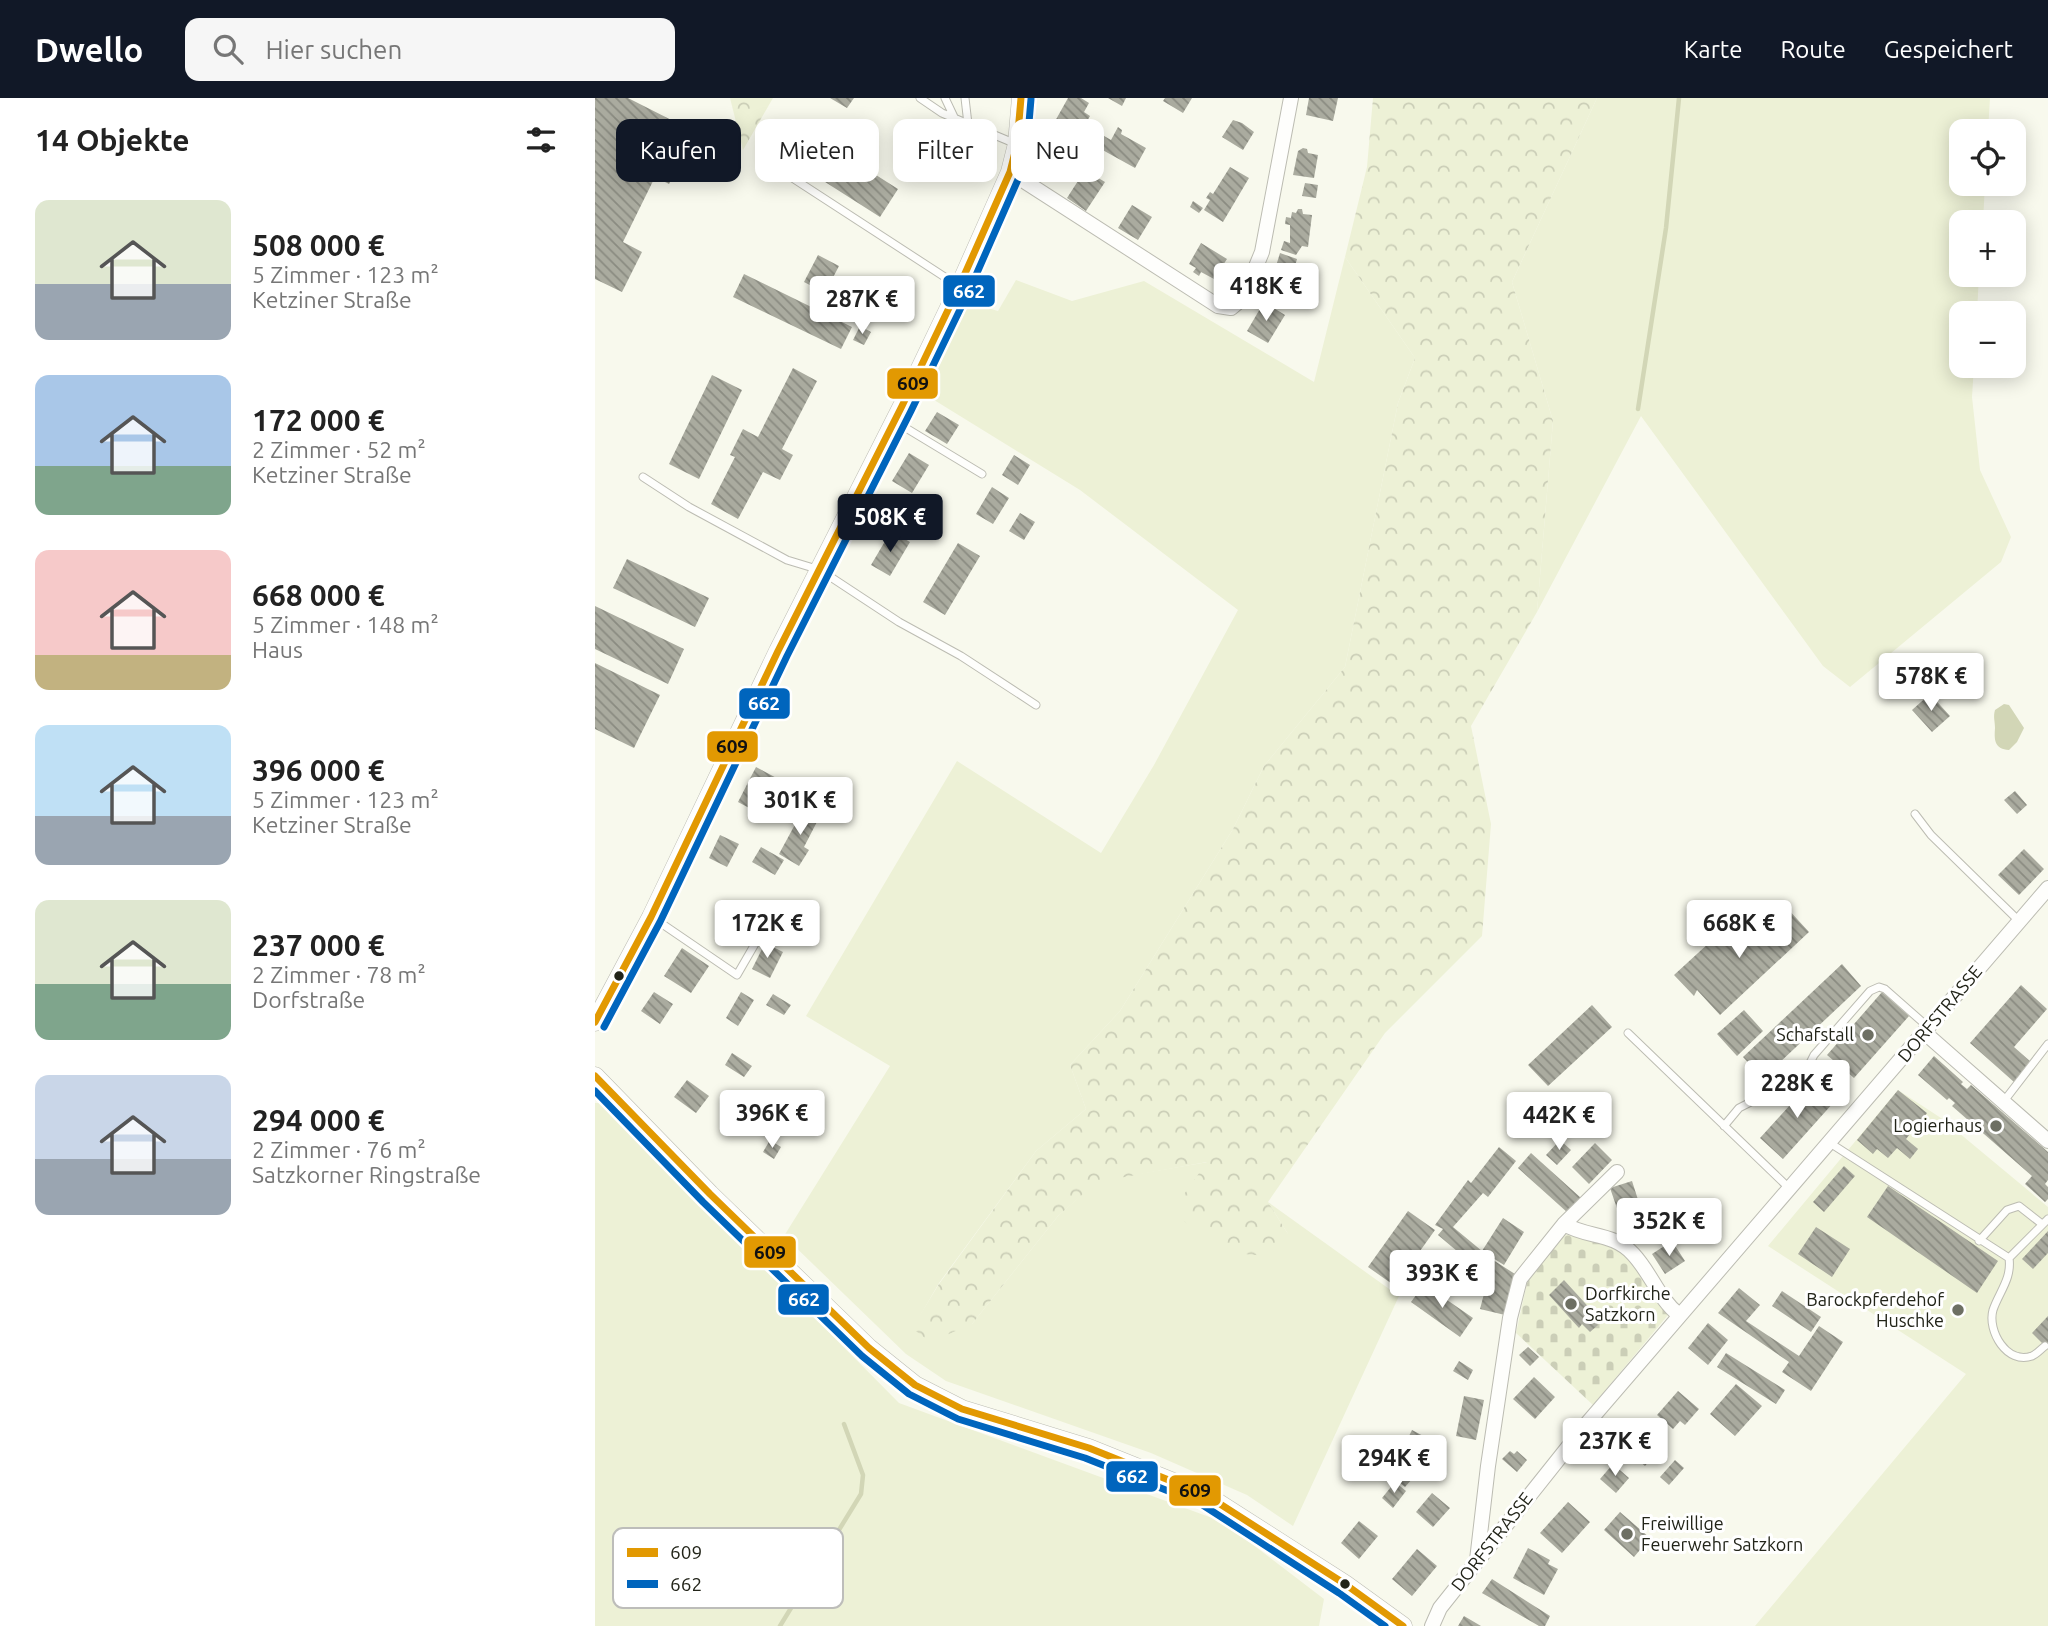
<!DOCTYPE html>
<html lang="de">
<meta charset="utf-8">
<style>
body{margin:0;font-family:Ubuntu,sans-serif;background:#f6f6f6;color:#222;height:100vh;display:flex;flex-direction:column;font-size:26px;white-space:nowrap}
*{box-sizing:border-box;margin:0}
p{font-size:23px;color:#767676}
.icon{flex:none;width:38px;height:38px;fill:none;stroke:currentColor;stroke-width:2;stroke-linecap:round;stroke-linejoin:round}
.map{position:relative;flex:1;overflow:hidden}
.drawer{display:flex;flex-direction:column;background:#fff;width:595px}
.drawer>*{flex:none}
.banner{position:absolute;left:21px;top:21px;width:665px;height:63px;display:flex;gap:14px}
.tools{position:absolute;left:1354px;top:21px;display:grid;gap:14px}
.tools a{display:grid;place-items:center;width:77px;height:77px;border-radius:14px;background:#fff;box-shadow:0 4px 18px #0003;font-size:35px}
.price{position:absolute;translate:-50% -60px;padding:0 16px;border-radius:7px;background:#fff;color:#222;font-size:23px;line-height:46px;filter:drop-shadow(0 2px 4px #0008)}
.price::after{content:'';position:absolute;left:50%;top:42px;width:21px;height:16px;margin-left:-10px;background:inherit;clip-path:polygon(0 0,100% 0,50% 100%)}
.price.active{background:#111827;color:#fff}
ul{padding:0;list-style:none}
li{display:flex;align-items:center;gap:21px;height:175px;padding:0 35px}
li span{display:grid;place-items:center;flex:none;width:196px;height:140px;border-radius:14px;color:#555}
li>.icon{margin-inline-start:auto}
span .icon{width:84px;height:84px;fill:#fffc;stroke-width:1}
li b{font-size:30px}
h2{display:flex;justify-content:space-between;align-items:center;height:84px;padding:0 35px;font-size:30px}
.pill{padding:0 24px;border-radius:14px;background:#fff;box-shadow:0 4px 18px #0003;font-size:24px;line-height:63px}
.pill.active{background:#111827;color:#fff}
header{display:flex;align-items:center;gap:42px;box-sizing:border-box;height:98px;padding:0 35px;background:#111827;color:#fff}
header strong{font-size:33px}
nav{display:flex;gap:38px;margin-inline-start:auto;font-size:24px}
.search{width:490px;height:63px;background:#f6f6f6;display:flex;align-items:center;gap:18px;box-sizing:border-box;padding:0 24px;border-radius:14px;color:#767676;font-size:26px}
main{display:flex;flex:1;min-height:0}
.map>svg:first-child{display:block}
.green{fill:#edf1d6}
.forest{fill:url(#forest-crowns)}
.cemetery{fill:url(#cemetery-stones)}
.water{fill:#d2d6b6}
.lines{fill:none;stroke-linecap:round;stroke-linejoin:round}
.stream{stroke:#d2d6b6;stroke-width:4.5}
.building{fill:url(#building-back-hatch)}
.service-casing{stroke:#bcbcb2;stroke-width:9}
.minor-casing{stroke:#bcbcb2;stroke-width:16}
.tertiary-casing{stroke:#bcbcb2;stroke-width:19}
.service{stroke:#fefefc;stroke-width:7}
.minor{stroke:#fefefc;stroke-width:14}
.tertiary{stroke:#fefefc;stroke-width:18}
.bus-1-casing{stroke:#fff;stroke-width:12}
.bus-2-casing{stroke:#fff;stroke-width:12}
.bus-1{stroke:#e29902;stroke-width:7}
.bus-2{stroke:#0065bd;stroke-width:7}
.bus-dot{fill:#222419;stroke:#fff;stroke-width:2.5}
.poi-dot{fill:#6d6f63;stroke:#fff;stroke-width:2.5}
.labels{text-anchor:middle;stroke-width:6;stroke-linejoin:round;paint-order:stroke}
.street-label{font-size:18px;fill:#222419;stroke:#fff}
.poi-label{font-size:18px;fill:#222419;stroke:#fff;text-anchor:end}
.key{fill:#fff;stroke:#bdbdba;stroke-width:2}
.key-label{font-size:19px;fill:#222419}
.line-badge{stroke:#fff;stroke-width:2.5}
.badge-label{font-size:19px;text-anchor:middle;font-weight:bold;fill:#fff}
.pale-badge-label{font-size:19px;text-anchor:middle;font-weight:bold;fill:#111}
</style>
<header>
<strong>Dwello</strong>
<div class="search"><svg class="icon" aria-label="search" viewBox="0 0 24 24"><circle cx="10" cy="10" r="6"/><path d="M15 15l6 6"/></svg>Hier suchen</div>
<nav><a>Karte</a><a>Route</a><a>Gespeichert</a></nav>
</header>
<main>
<section class="drawer">
<h2>14 Objekte<svg class="icon" aria-label="filters" viewBox="0 0 24 24"><path d="M4 7h16M4 17h16"/><circle cx="9" cy="7" r="2"/><circle cx="15" cy="17" r="2"/></svg></h2>
<ul>
<li><span style="background:linear-gradient(#dfe7d0 60%,#9aa5b1 0)"><svg class="icon" aria-label="home" viewBox="0 0 24 24"><path d="M3 11l9-7 9 7M6 9v11h12V9"/></svg></span><div><b>508 000 €</b><p>5 Zimmer · 123 m²</p><p>Ketziner Straße</p></div></li>
<li><span style="background:linear-gradient(#a9c7e8 65%,#7fa58c 0)"><svg class="icon" aria-label="home" viewBox="0 0 24 24"><path d="M3 11l9-7 9 7M6 9v11h12V9"/></svg></span><div><b>172 000 €</b><p>2 Zimmer · 52 m²</p><p>Ketziner Straße</p></div></li>
<li><span style="background:linear-gradient(#f6c9c9 75%,#c2b280 0)"><svg class="icon" aria-label="home" viewBox="0 0 24 24"><path d="M3 11l9-7 9 7M6 9v11h12V9"/></svg></span><div><b>668 000 €</b><p>5 Zimmer · 148 m²</p><p>Haus</p></div></li>
<li><span style="background:linear-gradient(#bfe0f5 65%,#9aa5b1 0)"><svg class="icon" aria-label="home" viewBox="0 0 24 24"><path d="M3 11l9-7 9 7M6 9v11h12V9"/></svg></span><div><b>396 000 €</b><p>5 Zimmer · 123 m²</p><p>Ketziner Straße</p></div></li>
<li><span style="background:linear-gradient(#dfe7d0 60%,#7fa58c 0)"><svg class="icon" aria-label="home" viewBox="0 0 24 24"><path d="M3 11l9-7 9 7M6 9v11h12V9"/></svg></span><div><b>237 000 €</b><p>2 Zimmer · 78 m²</p><p>Dorfstraße</p></div></li>
<li><span style="background:linear-gradient(#c9d6e8 60%,#9aa5b1 0)"><svg class="icon" aria-label="home" viewBox="0 0 24 24"><path d="M3 11l9-7 9 7M6 9v11h12V9"/></svg></span><div><b>294 000 €</b><p>2 Zimmer · 76 m²</p><p>Satzkorner Ringstraße</p></div></li>
</ul>
</section>
<div class="map">
<svg width="1453" height="1528" viewBox="0 0 1453 1528">
<defs>
<pattern id="forest-crowns" width="20" height="18" patternUnits="userSpaceOnUse" patternTransform="scale(1.75)"><rect width="20" height="18" fill="#edf1d6"/><path d="M2 6a3 3 0 1 1 6 0M12 15a3 3 0 1 1 6 0" fill="none" stroke="#cbceb7"/></pattern>
<pattern id="cemetery-stones" width="16" height="16" patternUnits="userSpaceOnUse" patternTransform="scale(1.75)"><rect width="16" height="16" fill="#edf1d6"/><path d="M2 7V4a2 2 0 0 1 4 0v3zM10 15v-3a2 2 0 0 1 4 0v3z" fill="#cbceb7"/></pattern>
<pattern id="building-back-hatch" width="6" height="6" patternUnits="userSpaceOnUse" patternTransform="scale(1.75)"><rect width="6" height="6" fill="#aaab9f"/><path d="M-1 5l2 2M0 0l6 6M5-1l2 2" fill="none" stroke="#8a8b81"/></pattern>
</defs>
<rect width="100%" height="100%" fill="#f8f9ed"/>
<!-- green -->
<path class="green" d="M1002,0H1395L1393,33H1367V86H1390L1388,124H1367V177H1384L1382,215H1367V268H1379L1377,299L1385,372L1416,439L1406,464L1255,589L1228,568L1046,318L942,514L958,323L917,184Z
M750,159L820,260L803,305L750,569L669,668L638,731L525,913L475,967L491,1011L441,1053L344,1185L318,1230L377,1226L463,1118L502,1083L613,1064L693,1136L673,1104L804,1198L698,1428L652,1397L556,1355L351,1283L311,1256L189,1138L295,968L211,918L362,663L506,755L559,667L643,512L485,392L331,297L372,204L403,213L421,182L477,203L549,183L719,284Z
M1303,992L1346,1020L1453,1109V1528H1160L1371,1276L1173,1148Z
M0,1005H7L304,1305L628,1424L729,1501L724,1528H0Z"/>
<!-- forest -->
<path class="forest" d="M135,0H178L148,52Z
M778,0H1002L917,184L958,323L942,514L876,628L896,726L887,838L790,935L673,1104L693,1136L682,1159L627,1154L577,1113L612,1064L502,1084L463,1118L377,1226L335,1244L317,1230L344,1186L441,1053L491,1011L475,967L525,913L638,731L669,668L750,569L803,305L820,260L750,159L772,69Z"/>
<!-- cemetery -->
<path class="cemetery" d="M967,1136L1000,1140L1034,1158L1073,1217L998,1307L921,1235L932,1185L955,1149Z"/>
<!-- water -->
<path class="water" d="M1409,606L1414,607L1429,630L1422,644L1414,652C1400,651 1399,643 1400,630C1400,623 1398,619 1400,612Z"/>
<g class="lines">
<!-- stream -->
<path class="stream" d="M1043,311L1071,130L1084,0
M185,1528L266,1396L268,1377L249,1326"/>
</g>
<!-- building -->
<path class="building" d="M0,0H33L100,34L74,86L60,79L28,144L47,154L27,194L0,181Z
M235,0H259L252,10Z
M473,0H486L494,5L489,14L495,18L490,27L516,42L523,29L527,32L526,36L551,50L540,70L459,25Z
M513,0H531L527,8Z
M570,0H597L588,15L568,3Z
M714,0H743L738,23L711,17Z
M638,22L647,25L659,34L648,52L627,39Z
M179,28L262,82L270,70L303,91L285,119L169,45Z
M468,44L475,48L470,57L463,53Z
M708,50L712,51L713,55L723,57L719,80L698,77L703,53Z
M449,53L467,63L455,83L437,73Z
M635,69L654,80L628,124L609,112L615,102L611,100L615,94L618,96Z
M490,72L510,84L491,113L472,100Z
M710,85L723,87L721,100L707,98Z
M598,103L608,110L604,115L595,109Z
M537,107L557,119L543,142L523,130Z
M703,111H707L708,116L717,117L713,149L707,148L701,157L686,152L689,143L695,145V127L690,126L691,119L696,120L697,114L701,115Z
M606,145L632,161L626,170L629,174L627,178L622,177L619,181L606,174L604,178L598,174L601,170L594,166Z
M685,155L702,161L699,172L710,176L705,190L677,181Z
M223,157L244,168L230,195L209,184Z
M149,176L257,229L246,251L138,199Z
M669,204L690,217L673,245L652,233Z
M265,228L276,234L269,247L258,242Z
M198,270L222,283L187,351L198,357L185,382L168,374L143,421L116,406L140,359L135,357L148,331L163,339Z
M117,277L147,292L104,381L74,366Z
M342,314L364,327L352,346L330,333Z
M314,355L334,367L317,395L297,383Z
M419,357L435,367L423,387L407,377Z
M397,389L414,400L398,426L381,416Z
M425,415L440,424L429,442L414,433Z
M296,433L315,444L295,478L276,467Z
M363,445L385,458L350,517L328,504Z
M32,461L114,500L100,529L18,490Z
M0,508L89,551L73,586L0,551Z
M0,565L65,597L39,650L0,631Z
M1335,596L1355,618L1337,634L1317,612Z
M161,669L189,684L171,719L143,704Z
M1420,693L1432,707L1422,716L1409,702Z
M210,708L226,716L209,749L214,752L204,768L184,756Z
M125,737L144,746L132,769L114,760Z
M166,749L189,762L180,777L157,764Z
M1429,751L1449,771L1424,797L1403,777Z
M190,805L216,818L206,839L179,825Z
M1191,809L1214,834L1125,917L1102,892L1099,898L1079,877L1139,822L1155,842Z
M170,845L188,854L175,880L157,871Z
M87,850L114,868L96,895L69,878Z
M1247,866L1266,888L1168,980L1148,959Z
M1426,887L1452,911L1419,949L1436,964L1419,984L1375,945Z
M59,894L78,906L65,926L46,913Z
M146,894L159,902L143,928L131,920Z
M1287,894L1314,918L1259,980L1232,957Z
M178,896L196,907L189,917L171,907Z
M997,907L1017,929L953,988L933,967Z
M1149,912L1168,933L1142,958L1122,936Z
M137,955L157,968L149,979L130,967Z
M1339,958L1368,984L1366,986L1372,991L1376,987L1453,1054V1082L1450,1086L1453,1089V1101L1450,1104L1430,1086L1437,1078L1357,1008L1360,1005L1354,1000L1352,1002L1323,977Z
M92,982L114,998L101,1015L79,999Z
M1216,984L1239,1004L1188,1061L1165,1040Z
M1303,992L1332,1015L1311,1041L1323,1051L1315,1061L1302,1050L1293,1060L1282,1051L1278,1056L1262,1042Z
M145,996L158,1004L149,1018L136,1010Z
M175,1014L190,1024L180,1040L164,1029Z
M175,1042L186,1049L179,1061L168,1054Z
M965,1042L976,1052L962,1067L951,1057Z
M1000,1045L1017,1062L994,1086L977,1069Z
M904,1049L921,1063L893,1099L888,1095L858,1129L893,1158L882,1170L843,1137L848,1131L840,1127L873,1082L876,1085Z
M936,1055L986,1100L973,1115L923,1070Z
M1249,1068L1260,1078L1229,1114L1218,1104Z
M1037,1083L1046,1111L1056,1108L1061,1121L1039,1128L1035,1115L1025,1119L1015,1090Z
M1293,1088L1403,1163L1382,1195L1272,1119Z
M813,1113L840,1132L800,1188L773,1169Z
M908,1120L929,1134L909,1167L887,1153Z
M1221,1129L1255,1151L1237,1179L1203,1156Z
M1453,1133V1155L1438,1171L1427,1161Z
M1077,1143L1090,1163L1070,1176L1057,1156Z
M898,1162L920,1176L910,1217L885,1211Z
M969,1182L999,1215L996,1218L1003,1227L995,1234L987,1226L984,1230L954,1197Z
M829,1186L878,1220L865,1239L816,1204Z
M1144,1190L1165,1207L1151,1223L1204,1258L1224,1228L1248,1244L1216,1293L1187,1274L1194,1264L1123,1215Z
M1187,1193L1226,1219L1216,1234L1177,1208Z
M1453,1218V1251L1437,1235Z
M1113,1225L1133,1242L1113,1267L1093,1250Z
M933,1249L944,1259L935,1268L924,1257Z
M1131,1255L1190,1292L1181,1306L1122,1269Z
M864,1263L878,1272L873,1282L858,1273Z
M939,1279L960,1299L940,1321L918,1301Z
M1141,1286L1167,1308L1140,1338L1115,1316Z
M1083,1293L1104,1311L1090,1327L1085,1323L1078,1331L1062,1317Z
M869,1298L889,1302L881,1342L861,1338Z
M817,1332L832,1340L828,1348L813,1340Z
M1046,1335L1064,1351L1050,1368L1031,1352Z
M915,1353L919,1356L922,1353L932,1362L922,1374L907,1361Z
M1080,1362L1089,1370L1074,1387L1065,1379Z
M1018,1366L1034,1380L1021,1395L1005,1381Z
M812,1375L818,1380L810,1389L805,1385Z
M800,1384L811,1393L798,1410L787,1400Z
M837,1395L855,1410L838,1429L821,1414Z
M973,1404L995,1424L967,1455L945,1435Z
M1025,1414L1055,1440L1039,1459L1009,1432Z
M764,1423L783,1438L764,1461L746,1445Z
M933,1450L955,1462L953,1466L963,1471L949,1497L918,1480Z
M822,1451L842,1468L817,1498L797,1481Z
M897,1481L955,1518L950,1528H944L887,1495Z
M869,1518L886,1528H863Z"/>
<g class="lines">
<!-- service casing -->
<g class="service-casing">
<path id="service" d="M325,0L347,15L421,46
M350,0L359,19
M370,0L373,26
M196,79L362,187
M301,324L387,376
M48,379L94,409L192,462L225,472L304,524L366,558L441,607
M1320,716L1336,737L1424,823
M57,819L142,877L168,832
M1033,935L1194,1090
M1237,983L1215,965L1219,957L1275,893L1284,889L1290,891L1333,929
M1409,1003L1453,946
M1129,1028L1144,1010L1199,982L1215,965
M1235,1045L1414,1160C1417,1181 1404,1194 1398,1212C1392,1233 1412,1267 1437,1258C1442,1256 1446,1251 1450,1248
M1384,1143L1412,1112L1424,1108L1447,1126
M1414,1160L1453,1121"/>
</g>
<!-- minor casing -->
<g class="minor-casing">
<path id="minor" d="M415,74L623,208L636,210L648,200L667,154L696,0
M1330,935L1453,1043
M969,1126C992,1140 1018,1134 1038,1156C1056,1175 1063,1200 1084,1217
M882,1462L893,1368L915,1220L925,1181L969,1126L1022,1074
M837,1528L845,1510L989,1329L1453,790"/>
</g>
<!-- tertiary casing -->
<g class="tertiary-casing">
<path id="tertiary" d="M0,924L56,819L183,553L307,308L364,189L415,74L422,46L426,0
M0,978L115,1096L274,1250L320,1287L367,1311L494,1350L611,1397L750,1486L808,1528"/>
</g>
<!-- service -->
<use href="#service" class="service"/>
<!-- minor -->
<use href="#minor" class="minor"/>
<!-- tertiary -->
<use href="#tertiary" class="tertiary"/>
<!-- bus-1 casing -->
<g class="bus-1-casing">
<path id="bus-1" d="M0,924L56,819L183,553L307,308L364,189L415,74L422,46L426,0
M0,978L115,1096L274,1250L320,1287L367,1311L494,1350L611,1397L750,1486L808,1528"/>
</g>
<!-- bus-2 casing -->
<g class="bus-2-casing">
<path id="bus-2" d="M9,929L65,824L192,558L316,313L374,193L425,77L432,48L436,1
M0,993L108,1104L267,1258L314,1296L363,1321L490,1360L606,1406L744,1495L790,1528"/>
</g>
<!-- bus-1 -->
<use href="#bus-1" class="bus-1"/>
<!-- bus-2 -->
<use href="#bus-2" class="bus-2"/>
</g>
<!-- markers -->
<g class="bus-dot">
<circle cx="24" cy="878" r="6"/>
<circle cx="750" cy="1486" r="6"/>
</g>
<g class="poi-dot">
<circle cx="1273" cy="937" r="7"/>
<circle cx="1401" cy="1028" r="7"/>
<circle cx="976" cy="1206" r="7"/>
<circle cx="1363" cy="1212" r="7"/>
<circle cx="1032" cy="1436" r="7"/>
</g>
<g class="labels">
<!-- street labels -->
<g class="street-label">
<text transform="translate(1345 916) rotate(-50)" y="6">DORFSTRASSE</text>
<text transform="translate(897 1444) rotate(-52)" y="6">DORFSTRASSE</text>
</g>
<!-- poi labels -->
<g class="poi-label">
<text x="1259" y="943">Schafstall</text>
<text x="1387" y="1034">Logierhaus</text>
<text x="990" y="1202" text-anchor="start">Dorfkirche<tspan x="990" dy="21">Satzkorn</tspan></text>
<text x="1349" y="1208">Barockpferdehof<tspan x="1349" dy="21">Huschke</tspan></text>
<text x="1046" y="1432" text-anchor="start">Freiwillige<tspan x="1046" dy="21">Feuerwehr Satzkorn</tspan></text>
</g>
</g>
<!-- legend -->
<rect x="18" y="1430" width="230" height="80" rx="10" class="key"/>
<rect x="32" y="1450" width="31" height="9" fill="#e29902"/>
<rect x="32" y="1482" width="31" height="8" fill="#0065bd"/>
<g class="key-label">
<text x="75" y="1461">609</text>
<text x="75" y="1493">662</text>
</g>
<g class="line-badge">
<rect x="347" y="176" width="54" height="34" rx="7" fill="#0065bd"/>
<rect x="291" y="269" width="53" height="33" rx="7" fill="#e29902"/>
<rect x="143" y="589" width="53" height="33" rx="7" fill="#0065bd"/>
<rect x="111" y="632" width="53" height="33" rx="7" fill="#e29902"/>
<rect x="148" y="1137" width="54" height="34" rx="7" fill="#e29902"/>
<rect x="182" y="1185" width="53" height="33" rx="7" fill="#0065bd"/>
<rect x="510" y="1362" width="54" height="33" rx="7" fill="#0065bd"/>
<rect x="573" y="1376" width="54" height="33" rx="7" fill="#e29902"/>
</g>
<g class="badge-label">
<text x="374" y="200">662</text>
<text x="169" y="612">662</text>
<text x="209" y="1208">662</text>
<text x="537" y="1385">662</text>
</g>
<g class="pale-badge-label">
<text x="318" y="292">609</text>
<text x="137" y="655">609</text>
<text x="175" y="1161">609</text>
<text x="600" y="1399">609</text>
</g>
</svg>
<div class="tools">
<a><svg class="icon" aria-label="locate" viewBox="0 0 24 24"><circle cx="12" cy="12" r="6"/><path d="M12 2v4M12 18v4M2 12h4M18 12h4"/></svg></a>
<a>+</a>
<a>−</a>
</div>
<b class="price" style="left:671px;top:225px">418K €</b>
<b class="price" style="left:267px;top:238px">287K €</b>
<b class="price active" style="left:295px;top:456px">508K €</b>
<b class="price" style="left:1336px;top:615px">578K €</b>
<b class="price" style="left:205px;top:739px">301K €</b>
<b class="price" style="left:172px;top:862px">172K €</b>
<b class="price" style="left:1144px;top:862px">668K €</b>
<b class="price" style="left:1202px;top:1022px">228K €</b>
<b class="price" style="left:177px;top:1052px">396K €</b>
<b class="price" style="left:964px;top:1054px">442K €</b>
<b class="price" style="left:1074px;top:1160px">352K €</b>
<b class="price" style="left:847px;top:1212px">393K €</b>
<b class="price" style="left:1020px;top:1380px">237K €</b>
<b class="price" style="left:799px;top:1397px">294K €</b>
<div class="banner">
<a class="pill active">Kaufen</a>
<a class="pill">Mieten</a>
<a class="pill">Filter</a>
<a class="pill">Neu</a>
</div>
</div>
</main>
